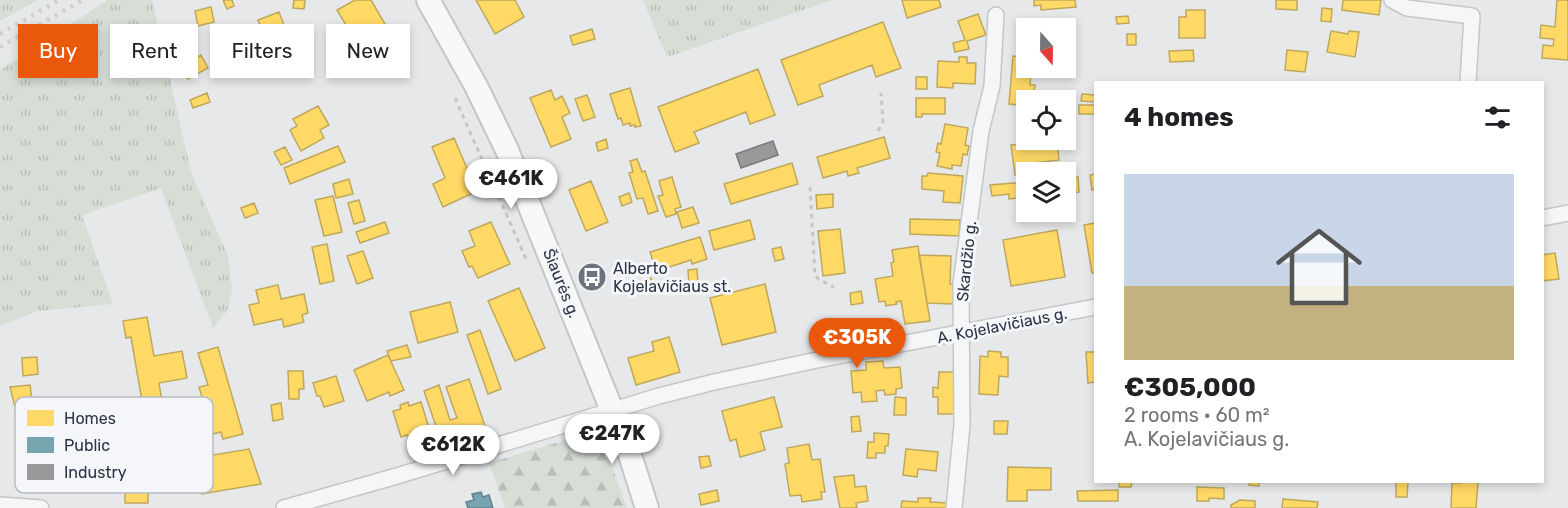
<!DOCTYPE html>
<meta charset="utf-8">
<style>
body{margin:0;font-family:Rubik,sans-serif;background:#f2f2f2;color:#202124;height:100vh;display:flex;flex-direction:column;font-size:22px;white-space:nowrap}
*{box-sizing:border-box;margin:0}
p{font-size:20px;color:#757577}
.icon{flex:none;width:33px;height:33px;fill:none;stroke:currentColor;stroke-width:2;stroke-linecap:round;stroke-linejoin:round}
.map{position:relative;flex:1;overflow:hidden}
.side{position:absolute;left:1094px;top:81px;width:450px;height:402px;display:flex;flex-direction:column;background:#fff;border-radius:0px;box-shadow:0 3px 9px #0003}
.side>*{flex:none}
.top-card{position:absolute;left:18px;top:24px;width:570px;height:54px;display:flex;gap:12px}
.needle{width:39px;rotate:160deg}
.controls{position:absolute;left:1016px;top:18px;display:grid;gap:12px}
.controls a{display:grid;place-items:center;width:60px;height:60px;border-radius:0px;background:#fff;box-shadow:0 3px 9px #0003;font-size:30px}
.price{position:absolute;translate:-50% -51px;padding:0 14px;border-radius:21px;background:#fff;color:#222;font-size:20px;line-height:39px;filter:drop-shadow(0 2px 3px #0008)}
.price::after{content:'';position:absolute;left:50%;top:36px;width:18px;height:14px;margin-left:-9px;background:inherit;clip-path:polygon(0 0,100% 0,50% 100%)}
.price.on{background:#ea580c;color:#fff}
ul{padding:0;list-style:none}
li{display:grid;align-content:center;gap:12px;height:318px;padding:0 30px}
li span{display:grid;place-items:center;height:186px;border-radius:0px;color:#555}
li>.icon{margin-inline-start:auto}
span .icon{width:108px;height:108px;fill:#fffc;stroke-width:1}
li b{font-size:26px}
h2{display:flex;justify-content:space-between;align-items:center;height:72px;padding:0 30px;font-size:26px}
.pill{padding:0 21px;border-radius:0px;background:#fff;box-shadow:0 3px 9px #0003;font-size:21px;line-height:54px}
.pill.on{background:#ea580c;color:#fff}
.map>svg:first-child{display:block}
.grass{fill:url(#grass-tufts)}
.forest{fill:url(#forest-firs)}
.homes{fill:#ffd966;stroke:#bfa85c;stroke-width:1.5}
.public{fill:#76a5af;stroke:#60838f;stroke-width:1.5}
.industry{fill:#999;stroke:#787b80;stroke-width:1.5}
.lines{fill:none;stroke-linecap:round;stroke-linejoin:round}
.minor-casing{stroke:#c4c6c8;stroke-width:18}
.secondary-casing{stroke:#c4c6c8;stroke-width:26}
.path{stroke:#c5c6ca;stroke-width:3;stroke-dasharray:4.5 4.5;stroke-linecap:butt}
.minor{stroke:#f5f6f7;stroke-width:15}
.secondary{stroke:#f8f8f8;stroke-width:22}
.rail{stroke:#cecfd2;stroke-width:4.5;stroke-dasharray:3 6;stroke-linecap:butt}
.labels{text-anchor:middle;stroke-width:6;stroke-linejoin:round;paint-order:stroke}
.street-label{font-size:16px;fill:#2b3445;stroke:#f4f6f9}
.poi-label{font-size:16px;fill:#2b3445;stroke:#f4f6f9;text-anchor:start}
.key{fill:#f4f6f9;stroke:#b8bcc3;stroke-width:1.5}
.key-label{font-size:16px;fill:#2b3445}
</style>
<div class="map">
<svg width="1568" height="508" viewBox="0 0 1568 508">
<defs>
<pattern id="grass-tufts" width="24" height="20" patternUnits="userSpaceOnUse" patternTransform="scale(1.5)"><rect width="24" height="20" fill="#d6ded6"/><path d="M3 7l-1-3M5 7V3M7 7l1-3M15 17l-1-3M17 17v-4M19 17l1-3" fill="none" stroke="#b8bfb9"/></pattern>
<pattern id="forest-firs" width="22" height="20" patternUnits="userSpaceOnUse" patternTransform="scale(1.5)"><rect width="22" height="20" fill="#d6ded6"/><path d="M5 1l3.5 6h-7zM16 11l3.5 6h-7z" fill="#b8bfb9"/></pattern>
</defs>
<rect width="100%" height="100%" fill="#e6e8ea"/>
<!-- grass -->
<path class="grass" d="M0,0H38L0,21Z
M108,0H152L191,172L228,256L232,291L227,311L213,328L161,188L82,215L113,304L38,311L0,326V70Z
M643,0H832L667,57Z"/>
<!-- forest -->
<path class="forest" d="M599,430L627,508H505L489,463Z"/>
<!-- homes -->
<path class="homes" d="M223,0H232L234,6L227,9Z
M294,0H305L304,9L293,8Z
M355,0H371L400,50L371,67L337,10Z
M476,0H515L524,17L495,34Z
M902,0H939L941,7L907,18Z
M1034,0H1075L1076,7L1041,10V5L1034,6Z
M1276,0H1297V10L1276,9Z
M1343,0H1381L1379,15L1342,10Z
M1557,0H1568V60L1542,58L1543,45L1553,46L1554,39L1540,38L1541,25L1555,27Z
M211,7L214,22L198,26L195,11Z
M1322,8L1332,9L1331,22L1321,21Z
M1186,10H1205V38H1179V17H1186Z
M279,12L296,57L276,65L258,20Z
M978,14L986,35L967,41L969,49L955,52L953,43L965,40L958,21Z
M1128,16L1129,23L1117,24L1116,17Z
M883,22L901,68L876,77L872,65L819,85L823,96L798,105L781,60Z
M592,29L595,39L573,45L570,36Z
M1331,31L1348,34L1349,31L1359,32L1355,57L1327,52Z
M1127,34H1136V45H1127Z
M1193,50L1194,61L1170,62L1169,51Z
M1287,50L1308,52L1305,72L1285,70Z
M201,55L208,68L188,79L181,66Z
M1013,56L1026,58V68H1036L1035,74L1031,73L1030,85H1035L1034,94L1029,93L1026,106L1009,104Z
M959,57H967V63H976L975,84L953,83V88L937,87L938,61L959,62Z
M758,69L775,115L750,124L746,112L694,132L699,143L675,152L658,107Z
M916,77H927V89H916Z
M630,88L641,126L635,127V125L630,126V123L623,125L621,118L618,119L610,94Z
M551,90L555,100L562,96L570,113L562,117L571,139L551,147L530,98Z
M207,93L210,102L193,108L190,100Z
M1082,94L1095,95V102L1081,101Z
M587,95L595,117L583,121L575,99Z
M916,98H945V114H922V117H916Z
M1079,105H1095V114H1079Z
M318,106L329,125L320,130L324,138L301,151L290,130L297,126L293,119Z
M945,124L968,128L965,145L969,146L967,155L963,154L961,166L952,165V169L937,166L940,153L936,152L938,143L941,144Z
M884,137L890,158L857,168L859,173L848,176L847,171L823,178L817,157Z
M1025,137L1026,140H1043V142L1057,141L1059,160L1034,163L1035,172L1015,175L1011,145L1025,144Z
M454,138L473,182L466,185L471,194L443,207L433,184L445,178L432,147Z
M606,139L608,148L598,151L596,143Z
M338,146L345,162L290,184L284,168Z
M285,147L292,160L281,165L274,152Z
M637,159L642,172L645,171L658,211L648,214L643,198L637,199L629,173L633,172L630,161Z
M792,163L798,184L731,204L724,184Z
M928,173L963,176L960,203L943,202L944,191L922,189V176H927Z
M1095,174V189L1092,190L1090,175Z
M672,177L681,207L675,209L676,214L666,217L658,196L663,195L659,181Z
M1078,177L1079,192L1065,193V178Z
M349,179L353,194L336,198L333,184Z
M591,181L608,222L586,231L569,190Z
M1026,182V197L1009,199V194L992,196L990,185Z
M629,193L632,202L622,206L619,197Z
M833,194V207L817,209L816,195Z
M333,196L342,232L324,236L315,200Z
M359,200L365,221L354,224L348,203Z
M254,203L258,213L245,218L241,208Z
M693,207L699,223L682,228L677,212Z
M910,219L960,220L959,236L910,234Z
M750,220L755,239L714,250L709,231Z
M385,222L389,233L360,243L356,232Z
M491,222L510,264L478,278L472,266L469,267L462,251L475,246L469,231Z
M1095,223V273H1092L1084,225Z
M840,229L845,273L823,276L818,231Z
M1057,230L1065,277L1011,286L1003,240Z
M700,237L707,259L692,264L691,260L666,268L667,273L658,276L650,252Z
M327,244L334,281L320,284L312,247Z
M918,246L930,321L905,324L901,301L896,302L897,304L886,306L885,301L879,302L875,279L893,276L891,263L894,262L892,250Z
M781,247L784,259L775,261L772,249Z
M363,251L373,278L357,284L347,256Z
M1555,253L1559,279L1542,281V286V255Z
M919,255L951,256L950,284H955L953,304L927,303Z
M697,269L698,284L689,285L688,270Z
M651,278L654,285L638,290L636,283Z
M765,284L776,332L722,345L710,298Z
M278,285L281,299L304,294L308,313L302,315L304,322L284,327L282,319L254,325L249,305L259,303L256,290Z
M519,288L545,348L515,361L488,301Z
M861,291L863,303L851,305L850,293Z
M450,302L458,332L418,343L410,312Z
M147,317L154,356L182,351L187,378L159,383L167,432L148,436L131,337L126,338L123,321Z
M480,330L501,389L488,394L467,335Z
M669,337L680,372L636,385L628,358L654,351L652,342Z
M407,345L411,357L391,361L387,351Z
M218,347L243,434L223,439L221,432L213,434L199,387L208,385L198,353Z
M988,351L1001,352V357H1008V377L999,376L998,395L979,394L980,356L988,357Z
M1086,352H1095V382L1088,383Z
M388,355L404,390L390,396L389,392L367,401L354,370Z
M37,357L38,374L23,376L22,358Z
M883,361L884,368L900,367L902,388L896,389V394L885,395L884,390L876,391L877,401L862,402L861,392L853,393L851,371L866,370V362Z
M288,371H303L304,389H299V399H289Z
M939,372H956L955,414H938V397H933V387L938,388Z
M336,376L344,401L324,407L320,396H317L313,383Z
M469,379L486,429L442,444L424,391L439,385L450,420L457,418L446,387Z
M30,385L33,409L16,411L10,387Z
M774,397L782,427L760,432L765,450L740,457L736,439L730,441L722,411Z
M895,397L906,398V415H894Z
M408,402L409,406L421,402L429,428L416,432L417,436L409,438L407,435L401,437L393,411L401,409L400,405Z
M281,403L283,419L273,421L271,405Z
M859,416L861,431L852,432L851,417Z
M994,421H1008L1007,434H994Z
M874,433L889,434L888,446H885V453H876V458H867L868,442H874Z
M809,444L812,460L820,459L825,492H821L822,499L802,502L801,495L790,496L785,464L789,463L787,448Z
M249,449L261,484L202,494L189,459Z
M906,449L938,452L936,471L918,469L917,477L903,475Z
M709,456L711,466L701,468L699,457Z
M1008,467L1051,468V490H1027V501H1007Z
M854,475L855,487L866,486L868,501L856,503L857,508H840L834,477Z
M125,479L148,480V503H125Z
M1119,482H1132L1131,487H1119Z
M1249,482H1259V486L1249,485Z
M1396,482H1408L1407,497H1396Z
M1461,482H1478L1476,508H1451L1452,483H1461Z
M1197,487L1224,488V499L1209,498V501H1197Z
M717,490L719,501L701,505L699,494Z
M1118,490V501H1078L1077,491Z
M918,498H931L930,502L947,503V508H901L902,501L918,502Z
M1283,499L1318,502L1317,508H1282Z
M1240,500L1255,501V508H1231V505Z"/>
<!-- public -->
<path class="public" d="M481,492L483,497L489,495L493,508H468L466,502L474,500L472,494Z"/>
<!-- industry -->
<path class="industry" d="M773,141L778,155L741,168L736,154Z"/>
<g class="lines">
<!-- minor casing -->
<g class="minor-casing">
<path id="minor" d="M1392,0L1407,8L1472,16L1468,82
M1542,218L1568,213
M0,505L41,508
M284,508L397,476L659,396L714,382L817,360L1095,307
M954,508L962,425L961,284L981,131L992,86L996,15"/>
</g>
<!-- secondary casing -->
<g class="secondary-casing">
<path id="secondary" d="M428,0L476,86L507,150L630,455L647,508"/>
</g>
<!-- path -->
<path class="path" d="M455,98L527,261
M878,131L883,121L881,93
M810,187L815,276L820,280L834,287"/>
<!-- minor -->
<use href="#minor" class="minor"/>
<!-- secondary -->
<use href="#secondary" class="secondary"/>
<!-- rail -->
<path class="rail" d="M0,34L59,0
M0,47L83,0"/>
</g>
<!-- icons -->
<defs>
<g id="bus-disc" transform="scale(1.5)"><circle r="9.5" fill="#6c737f" stroke="#f4f6f9"/><path d="M-5-6H5V4H4V6H2V4H-2V6H-4V4H-5ZM-3.5-4V0h7V-4ZM-3.5 1.2v1.5H-2V1.2ZM2 1.2v1.5H3.5V1.2Z" fill="#fff"/></g>
</defs>
<g fill-rule="evenodd">
<use href="#bus-disc" x="592" y="277"/>
</g>
<g class="labels">
<!-- street labels -->
<g class="street-label">
<text transform="translate(966 261) rotate(-84)" y="6">Skardžio g.</text>
<text transform="translate(562 283) rotate(68)" y="6">Šiaurės g.</text>
<text transform="translate(1002 325) rotate(-11)" y="6">A. Kojelavičiaus g.</text>
</g>
<!-- poi labels -->
<g class="poi-label">
<text x="613" y="274">Alberto<tspan x="613" dy="18">Kojelavičiaus st.</tspan></text>
</g>
</g>
<!-- legend -->
<rect x="15" y="397" width="198" height="96" rx="9" class="key"/>
<rect x="27" y="410" width="27" height="16" fill="#ffd966"/>
<rect x="27" y="437" width="27" height="16" fill="#76a5af"/>
<rect x="27" y="464" width="27" height="16" fill="#999"/>
<g class="key-label">
<text x="64" y="424">Homes</text>
<text x="64" y="451">Public</text>
<text x="64" y="478">Industry</text>
</g>
</svg>
<div class="controls">
<a><svg class="needle" viewBox="-14 -14 28 28"><path d="M0-13l5 13h-10z" fill="#e53935"/><path d="M0 13l5-13h-10z" fill="#757577"/></svg></a>
<a><svg class="icon" aria-label="locate" viewBox="0 0 24 24"><circle cx="12" cy="12" r="6"/><path d="M12 2v4M12 18v4M2 12h4M18 12h4"/></svg></a>
<a><svg class="icon" aria-label="layers" viewBox="0 0 24 24"><path d="M12 4l9 5-9 5-9-5zM3 14l9 5 9-5"/></svg></a>
</div>
<b class="price" style="left:511px;top:210px">€461K</b>
<b class="price on" style="left:857px;top:369px">€305K</b>
<b class="price" style="left:612px;top:465px">€247K</b>
<b class="price" style="left:453px;top:476px">€612K</b>
<div class="top-card">
<a class="pill on">Buy</a>
<a class="pill">Rent</a>
<a class="pill">Filters</a>
<a class="pill">New</a>
</div>
<section class="side">
<h2>4 homes<svg class="icon" aria-label="filters" viewBox="0 0 24 24"><path d="M4 7h16M4 17h16"/><circle cx="9" cy="7" r="2"/><circle cx="15" cy="17" r="2"/></svg></h2>
<ul>
<li><span style="background:linear-gradient(#c9d6e8 60%,#c2b280 0)"><svg class="icon" aria-label="home" viewBox="0 0 24 24"><path d="M3 11l9-7 9 7M6 9v11h12V9"/></svg></span><div><b>€305,000</b><p>2 rooms · 60 m²</p><p>A. Kojelavičiaus g.</p></div></li>
</ul>
</section>
</div>
